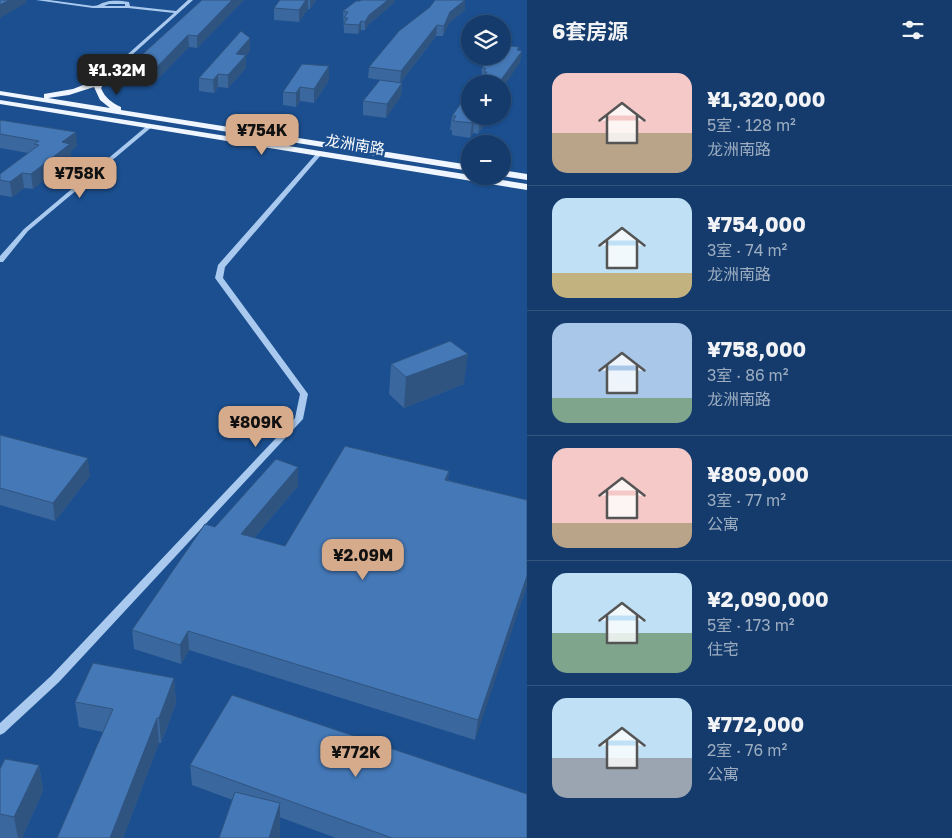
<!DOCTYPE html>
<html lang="zh">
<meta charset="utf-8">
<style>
body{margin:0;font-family:"Golos Text","Noto Sans SC",sans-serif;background:#1d4271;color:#f1f3f6;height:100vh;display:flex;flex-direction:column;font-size:19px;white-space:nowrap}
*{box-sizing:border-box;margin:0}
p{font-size:16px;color:#9dadc1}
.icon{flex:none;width:28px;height:28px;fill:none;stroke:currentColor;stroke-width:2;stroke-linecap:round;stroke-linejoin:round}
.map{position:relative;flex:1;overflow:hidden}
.details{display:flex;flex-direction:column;background:#143b6b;width:425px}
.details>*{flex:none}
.buttons{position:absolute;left:461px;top:15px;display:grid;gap:10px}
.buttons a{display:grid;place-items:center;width:50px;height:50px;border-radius:50%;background:#143b6b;box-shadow:0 1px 4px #0004,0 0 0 1px #33557e;font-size:25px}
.price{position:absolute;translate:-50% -42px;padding:0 11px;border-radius:10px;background:#d6ab8b;color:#111;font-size:16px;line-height:32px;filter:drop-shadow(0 1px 2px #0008)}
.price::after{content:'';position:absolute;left:50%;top:30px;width:15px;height:11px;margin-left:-8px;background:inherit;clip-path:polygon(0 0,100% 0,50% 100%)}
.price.on{background:#222;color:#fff}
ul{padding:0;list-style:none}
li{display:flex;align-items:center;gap:15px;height:125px;padding:0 25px}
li+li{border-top:1px solid #33557e}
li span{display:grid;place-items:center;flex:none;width:140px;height:100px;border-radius:15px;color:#555}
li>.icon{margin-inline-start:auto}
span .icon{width:60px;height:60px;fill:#fffc;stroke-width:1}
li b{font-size:21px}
h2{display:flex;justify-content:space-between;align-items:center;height:60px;padding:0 25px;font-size:21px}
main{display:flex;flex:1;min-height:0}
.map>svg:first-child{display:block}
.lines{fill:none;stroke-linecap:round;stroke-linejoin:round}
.minor{fill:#a9c9ee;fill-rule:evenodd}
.major{fill:#f0f6ff;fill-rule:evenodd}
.wall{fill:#3a679d}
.shaded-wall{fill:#305480}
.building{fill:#4478b7;stroke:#305480}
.labels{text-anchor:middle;stroke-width:5;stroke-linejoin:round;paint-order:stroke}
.far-street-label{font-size:15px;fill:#fff;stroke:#1b4f8f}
</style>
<main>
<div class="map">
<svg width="527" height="838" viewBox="0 0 527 838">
<rect width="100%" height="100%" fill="#1b4f8f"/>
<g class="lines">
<!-- minor -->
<path class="minor" d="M36,0H49L93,6C99,6 100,3 106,2C113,0 121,1 129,2L130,6L176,11L188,0H193L103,81L100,79L101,78L174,13L128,8H93ZM109,4H125V6H104Z
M148,125L153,126L28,231L3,262H0V256L24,229Z
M319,152L321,153V155L225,267L223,278L308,394L303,419L59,682L4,733L0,735V723L51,676L295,418L300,394L215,278L218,265L317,153Z"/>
<!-- major -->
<path class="major" d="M103,77L107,79L101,88C105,98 112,103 121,107V110L470,165V171L0,95V91L44,98V94L73,89ZM94,87L100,100L110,108L48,98L69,95Z
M0,100L527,184V190L0,104Z
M502,170L527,174V180L502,176Z"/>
</g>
<!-- wall -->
<path class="wall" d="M202,0H244L197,48L189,47L151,86L140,85L134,80V62Z
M280,0H316L310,9H308L299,22L274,20V8Z
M395,2L369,24L365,30H361L358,34L344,33L343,11Z
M465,10L449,23L443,36H436L401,82L402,83L401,96L386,118L363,115V101L380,80L368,78L369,67L399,31Z
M250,38V51L246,56V68L228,88L218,87L214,93L199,91V78Z
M519,47V50L520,63L481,81L482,68Z
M329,80L314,103L300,101L296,107L283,105V92Z
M452,116H490L478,134L473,133L470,138L452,135V130H450Z
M0,120L77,146L71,151V158L33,189L24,188L12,197L0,195V174L28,153L0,148Z
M391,364L464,384L404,408L389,394Z
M0,435L90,476L55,521L0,505Z
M449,471L448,480L527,500L475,740L189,650L181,664L134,649L132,630L215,527L298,486L254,538L285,546Z
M174,678L176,703L161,743H159L123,838H57L103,732L79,727L75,702Z
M39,765L43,791L22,838H0V769Z
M190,765L527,838H336L192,785Z"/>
<!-- shaded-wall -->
<path class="shaded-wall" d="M9,0H26V3L0,18V5Z
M232,0H244L197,48V36Z
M306,0H308V9L299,22V10Z
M310,0H316L310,9Z
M388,0H395V2L369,24L365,30V22L369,15Z
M465,0V10L449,23L443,36L444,26L450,12Z
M361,21V30L358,34L359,25Z
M437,25L436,36L400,83L401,71Z
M188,35L189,47L151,86V73Z
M250,38V51L246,56V68L228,88V75L236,54Z
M519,47L518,57L522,51L520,63L502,89V84H498Z
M329,66V80L314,103V89Z
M218,74V87L214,93L213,80Z
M402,83L401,96L386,118L387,104Z
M300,87V101L296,107V93Z
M482,116H490L478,134L480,120Z
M474,119L473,133L470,138L472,123Z
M76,132L77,146L71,151V158L33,189L31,174L62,142Z
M22,173L24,188L12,197L10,182Z
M468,354L464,384L404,408L406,377Z
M88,458L90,476L55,521L53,503Z
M298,467V486L241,553V534Z
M449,471L447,490L445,480Z
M527,576V586L475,740L478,720Z
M188,631L189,650L181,664L180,645Z
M174,678L176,703L161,743L159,718Z
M157,718L159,743L123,838H110Z
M39,765L43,791L22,838H18L14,817Z
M280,803V838H269Z"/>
<!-- building -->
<path class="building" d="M0,0H9L0,5Z
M202,0H232L197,36L188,35L151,73L140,72L134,67V62Z
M280,0H306L299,10L274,8Z
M361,0H388L369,15L365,22L361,21L359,25L344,24L348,18H344L348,12L343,11L356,1H360Z
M435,0H465L450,12L444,26L437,25L401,71L369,67L399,31L430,7Z
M241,31L250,38L236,54L246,55L228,75L218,74L213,80L199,78Z
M503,45L519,47L517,50L522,51L498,84H479L487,72H484L486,68H482L491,56H502Z
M302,64L329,66L314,89L300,87L296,93L283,92Z
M380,80L402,83L387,104L363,101Z
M469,92H470V116H482L480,120L474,119L472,123L453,121L456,116H452Z
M0,120L76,132L62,142L70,144L31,174L22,173L10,182L0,180V174L39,145L34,144L39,141L0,134Z
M450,341L468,354L406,377L391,364Z
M0,435L88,458L53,503L0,488Z
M345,446L449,471L445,480L527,500V576L478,720L188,631L180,645L132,630L205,524L215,527L276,459L298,467L241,534L285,546Z
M93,663L174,678L159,718H157L110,838H57L113,709L75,702Z
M232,695L527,794V838H392L190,765Z
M5,759L39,765L14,817L0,814V769Z
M235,792L280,803L269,838H219Z"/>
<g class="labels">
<!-- far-street labels -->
<g class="far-street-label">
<text transform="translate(355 145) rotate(9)" y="5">龙洲南路</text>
</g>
</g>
</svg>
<div class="buttons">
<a><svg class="icon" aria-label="layers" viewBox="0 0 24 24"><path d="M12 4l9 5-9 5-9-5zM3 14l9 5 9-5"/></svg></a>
<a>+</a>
<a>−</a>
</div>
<b class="price on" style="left:117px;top:96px">¥1.32M</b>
<b class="price" style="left:262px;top:156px">¥754K</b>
<b class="price" style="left:80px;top:199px">¥758K</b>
<b class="price" style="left:256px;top:448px">¥809K</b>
<b class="price" style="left:363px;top:581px">¥2.09M</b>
<b class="price" style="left:356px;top:778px">¥772K</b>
</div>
<section class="details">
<h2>6套房源<svg class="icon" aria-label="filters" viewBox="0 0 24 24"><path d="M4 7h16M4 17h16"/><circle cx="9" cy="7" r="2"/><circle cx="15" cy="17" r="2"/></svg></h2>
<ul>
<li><span style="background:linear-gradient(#f6c9c9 60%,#b9a48a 0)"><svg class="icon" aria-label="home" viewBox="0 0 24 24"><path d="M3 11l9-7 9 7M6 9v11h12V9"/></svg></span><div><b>¥1,320,000</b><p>5室 · 128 m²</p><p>龙洲南路</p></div></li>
<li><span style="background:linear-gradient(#bfe0f5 75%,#c2b280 0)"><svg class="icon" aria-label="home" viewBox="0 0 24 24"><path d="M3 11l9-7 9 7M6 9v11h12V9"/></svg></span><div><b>¥754,000</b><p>3室 · 74 m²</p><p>龙洲南路</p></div></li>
<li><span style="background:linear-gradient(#a9c7e8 75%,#7fa58c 0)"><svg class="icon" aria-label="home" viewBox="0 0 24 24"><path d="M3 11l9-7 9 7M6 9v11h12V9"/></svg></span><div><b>¥758,000</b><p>3室 · 86 m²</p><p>龙洲南路</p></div></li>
<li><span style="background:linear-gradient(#f6c9c9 75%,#b9a48a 0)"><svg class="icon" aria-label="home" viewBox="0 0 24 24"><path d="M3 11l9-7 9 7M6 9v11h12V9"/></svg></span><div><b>¥809,000</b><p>3室 · 77 m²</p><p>公寓</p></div></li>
<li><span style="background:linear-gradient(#bfe0f5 60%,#7fa58c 0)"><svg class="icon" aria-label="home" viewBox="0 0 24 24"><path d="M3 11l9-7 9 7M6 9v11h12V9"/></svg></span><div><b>¥2,090,000</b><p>5室 · 173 m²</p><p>住宅</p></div></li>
<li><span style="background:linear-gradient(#bfe0f5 60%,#9aa5b1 0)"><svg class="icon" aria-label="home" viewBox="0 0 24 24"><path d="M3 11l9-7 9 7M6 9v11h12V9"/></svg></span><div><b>¥772,000</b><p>2室 · 76 m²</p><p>公寓</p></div></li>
</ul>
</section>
</main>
